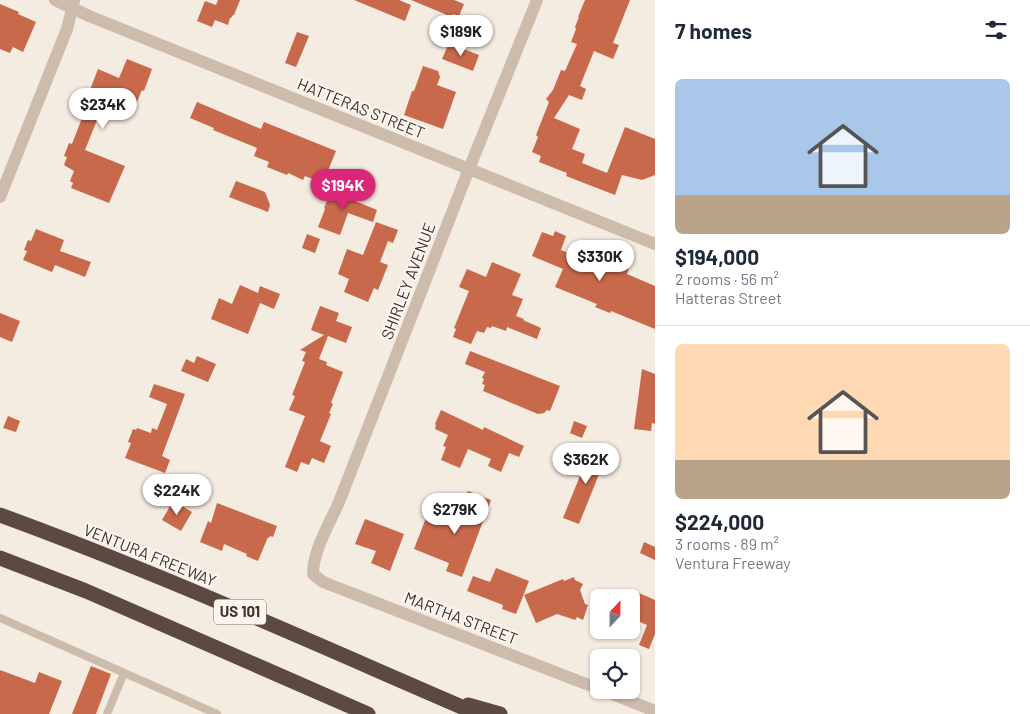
<!DOCTYPE html>
<meta charset="utf-8">
<style>
body{margin:0;font-family:Barlow,sans-serif;background:#f2f2f3;color:#1f2937;height:100vh;display:flex;flex-direction:column;font-size:19px;white-space:nowrap}
*{box-sizing:border-box;margin:0}
p{font-size:16px;color:#747a83}
.icon{flex:none;width:28px;height:28px;fill:none;stroke:currentColor;stroke-width:2;stroke-linecap:round;stroke-linejoin:round}
.map{position:relative;flex:1;overflow:hidden}
.side{display:flex;flex-direction:column;background:#fff;width:375px}
.side>*{flex:none}
.needle{width:32px;rotate:22deg}
.buttons{position:absolute;left:590px;top:589px;display:grid;gap:10px}
.buttons a{display:grid;place-items:center;width:50px;height:50px;border-radius:8px;background:#fff;box-shadow:0 1px 4px #0004;font-size:25px}
.price{position:absolute;translate:-50% -42px;padding:0 11px;border-radius:18px;background:#fff;color:#222;font-size:16px;line-height:32px;filter:drop-shadow(0 1px 2px #0008)}
.price::after{content:'';position:absolute;left:50%;top:30px;width:15px;height:11px;margin-left:-8px;background:inherit;clip-path:polygon(0 0,100% 0,50% 100%)}
.price.selected{background:#db2777;color:#fff}
ul{padding:0;list-style:none}
li{display:grid;align-content:center;gap:10px;height:265px;padding:0 20px}
li+li{border-top:1px solid #e0e1e3}
li span{display:grid;place-items:center;height:155px;border-radius:8px;color:#555}
li>.icon{margin-inline-start:auto}
span .icon{width:90px;height:90px;fill:#fffc;stroke-width:1}
li b{font-size:21px}
h2{display:flex;justify-content:space-between;align-items:center;height:60px;padding:0 20px;font-size:21px}
main{display:flex;flex:1;min-height:0}
.map>svg:first-child{display:block}
.building{fill:#c8694b}
.lines{fill:none;stroke-linecap:round;stroke-linejoin:round}
.service{stroke:#cdbbac;stroke-width:8}
.minor{stroke:#cdbbac;stroke-width:12}
.motorway{stroke:#5c4a42;stroke-width:15}
.labels{text-anchor:middle;stroke-width:4.5;stroke-linejoin:round;paint-order:stroke}
.shield{fill:#fbf5ee;stroke:#756b66;stroke-width:1}
.shield-label{font-size:15px;font-weight:bold;fill:#3b302b}
.street-label{font-size:16px;fill:#3b302b;stroke:#fbf5ee}
</style>
<main>
<div class="map">
<svg width="655" height="714" viewBox="0 0 655 714">
<rect width="100%" height="100%" fill="#f4ebe1"/>
<!-- building -->
<path class="building" d="M218,0H240L234,15H233L231,18H230L228,25L215,20L212,27L197,21L205,1L216,5Z
M354,0H399L411,5L405,21Z
M411,0H454L464,4L459,16L453,14L452,17Z
M585,0H630L613,43L619,45L613,59L594,51L580,86L586,89L582,100L569,95L554,118L580,129L572,149L585,154L582,163L607,173L625,127L655,139V175L642,180L622,175L615,195L566,176L567,173L539,162L541,156L532,152L538,137L536,135L549,102L546,99L553,90L561,70L565,71L577,44L571,42L576,29L575,27L579,17H578Z
M0,4L19,12L18,14L36,22L23,52L13,47L10,53L0,49Z
M297,32L309,36L296,67L285,63Z
M449,43L479,55L473,71L442,59Z
M127,59L152,69L144,91L142,90L134,109L117,102L114,110L106,107L101,121L97,120L85,150L125,166L109,203L71,188L73,183L70,181L74,171L64,165L67,157L64,156L69,143L72,144L89,100L87,99L91,90H90L98,69L119,78Z
M423,66L438,71L440,77L437,85L456,92L443,129L404,115L412,91H414Z
M197,102L261,129L264,122L336,151L323,183L305,176L303,180L288,173L287,175L267,167L269,162L254,156L257,148L213,130L214,128L190,118Z
M236,181L265,192L270,205L268,212L229,197Z
M334,185L351,192L348,198L377,210L373,222L348,213L340,235L318,227L325,209L324,208Z
M376,222L398,230L393,243L388,241L380,262L388,265L378,290L374,288L368,302L344,292L349,279L338,274L347,249L363,255Z
M36,229L64,240L60,251L91,262L85,277L55,265L52,272L23,260L27,251L24,250L28,240L31,241Z
M555,231L566,236L561,250L593,263L595,258L614,266L615,263L629,268L627,274L655,286V329L611,311L610,313L595,307L597,304L555,287L563,269L532,256L542,232L553,236Z
M307,234L320,239L315,253L302,248Z
M492,262L521,274L512,295L523,299L516,316L524,319L523,320L541,328L537,339L507,327L506,331L492,326L491,328L487,327L484,333L477,331L471,344L453,337L456,329L454,328L469,291L459,287L467,269L486,277Z
M240,285L258,293L260,286L280,294L274,309L260,303L248,334L211,319L219,298L232,304Z
M320,306L339,313L336,321L352,327L346,343L328,336L319,359L327,362L326,365L343,372L331,403L333,404L329,413L331,414L320,441L331,446L324,463L312,458L309,465L301,462L297,472L285,467L305,416L289,410L295,396L292,395L305,362L302,361L306,352L300,350L324,335L311,330Z
M0,313L20,321L12,342L0,337Z
M470,351L560,386L550,411L547,410L544,413L538,414L483,391L485,385L482,384L484,379L482,378L485,372L465,364Z
M197,356L216,364L208,382L181,371L186,359L194,363Z
M642,369L655,374V424L652,423L651,431L634,429Z
M154,384L185,394L162,456L170,460L165,473L125,458L131,443L128,442L133,429L136,430L137,428L151,433L152,428L157,430L167,404L149,397Z
M441,410L483,430L484,427L524,446L519,457L509,453L501,472L488,466L491,459L468,449L460,468L441,460L446,447L443,446L448,435L435,429L436,425L435,424Z
M8,416L20,421L16,432L3,428Z
M574,421L587,426L582,438L570,433Z
M592,446L608,452L579,524L563,518Z
M468,491L491,500L462,577L446,571L449,563L414,549L426,518L442,524L445,516L457,521Z
M173,501L192,512L181,531L162,520Z
M217,503L277,526L273,537L270,536L269,538L268,537L258,561L246,556L247,554L224,544L222,551L200,542L208,521L211,523Z
M365,519L404,534L390,571L371,563L376,551L355,544Z
M644,542L655,547V560L640,553Z
M496,568L529,581L516,614L502,609L503,605L467,591L473,576L490,582Z
M574,577L575,580L583,584L580,590L585,604L588,605L583,620L577,617L575,620L557,614L536,623L524,595L563,579L564,581Z
M631,592L638,595L639,593L655,600V634L649,649L639,645L647,625L631,618Z
M91,666L111,674L96,714H72Z
M0,670L35,683L39,672L62,681L49,714H0Z"/>
<g class="lines">
<!-- service -->
<path class="service" d="M0,618L217,714
M107,714L124,673"/>
<!-- minor -->
<path class="minor" d="M55,0L89,16L655,244
M537,0L469,169L339,502C330,523 313,550 313,574L323,582L599,689
M0,197L67,29L74,1
M602,690L655,711"/>
<!-- motorway -->
<path class="motorway" d="M0,515C162,574 320,646 478,714
M0,558L86,591L368,714
M468,705L500,714"/>
</g>
<g class="labels">
<!-- shield labels -->
<rect class="shield" x="214" y="599.5" width="52" height="25" rx="4"/>
<g class="shield-label">
<text x="240" y="617">US 101</text>
</g>
<!-- street labels -->
<g class="street-label">
<text transform="translate(361 108) rotate(22)" y="6">HATTERAS STREET</text>
<text transform="translate(408 281) rotate(-69)" y="6">SHIRLEY AVENUE</text>
<text transform="translate(150 555) rotate(22)" y="6">VENTURA FREEWAY</text>
<text transform="translate(461 618) rotate(21)" y="6">MARTHA STREET</text>
</g>
</g>
</svg>
<div class="buttons">
<a><svg class="needle" viewBox="-14 -14 28 28"><path d="M0-13l5 13h-10z" fill="#e53935"/><path d="M0 13l5-13h-10z" fill="#747a83"/></svg></a>
<a><svg class="icon" aria-label="locate" viewBox="0 0 24 24"><circle cx="12" cy="12" r="6"/><path d="M12 2v4M12 18v4M2 12h4M18 12h4"/></svg></a>
</div>
<b class="price" style="left:461px;top:57px">$189K</b>
<b class="price" style="left:103px;top:130px">$234K</b>
<b class="price selected" style="left:343px;top:211px">$194K</b>
<b class="price" style="left:600px;top:282px">$330K</b>
<b class="price" style="left:586px;top:485px">$362K</b>
<b class="price" style="left:177px;top:516px">$224K</b>
<b class="price" style="left:455px;top:535px">$279K</b>
</div>
<section class="side">
<h2>7 homes<svg class="icon" aria-label="filters" viewBox="0 0 24 24"><path d="M4 7h16M4 17h16"/><circle cx="9" cy="7" r="2"/><circle cx="15" cy="17" r="2"/></svg></h2>
<ul>
<li><span style="background:linear-gradient(#a9c7e8 75%,#b9a48a 0)"><svg class="icon" aria-label="home" viewBox="0 0 24 24"><path d="M3 11l9-7 9 7M6 9v11h12V9"/></svg></span><div><b>$194,000</b><p>2 rooms · 56 m²</p><p>Hatteras Street</p></div></li>
<li><span style="background:linear-gradient(#ffd9b3 75%,#b9a48a 0)"><svg class="icon" aria-label="home" viewBox="0 0 24 24"><path d="M3 11l9-7 9 7M6 9v11h12V9"/></svg></span><div><b>$224,000</b><p>3 rooms · 89 m²</p><p>Ventura Freeway</p></div></li>
</ul>
</section>
</main>
